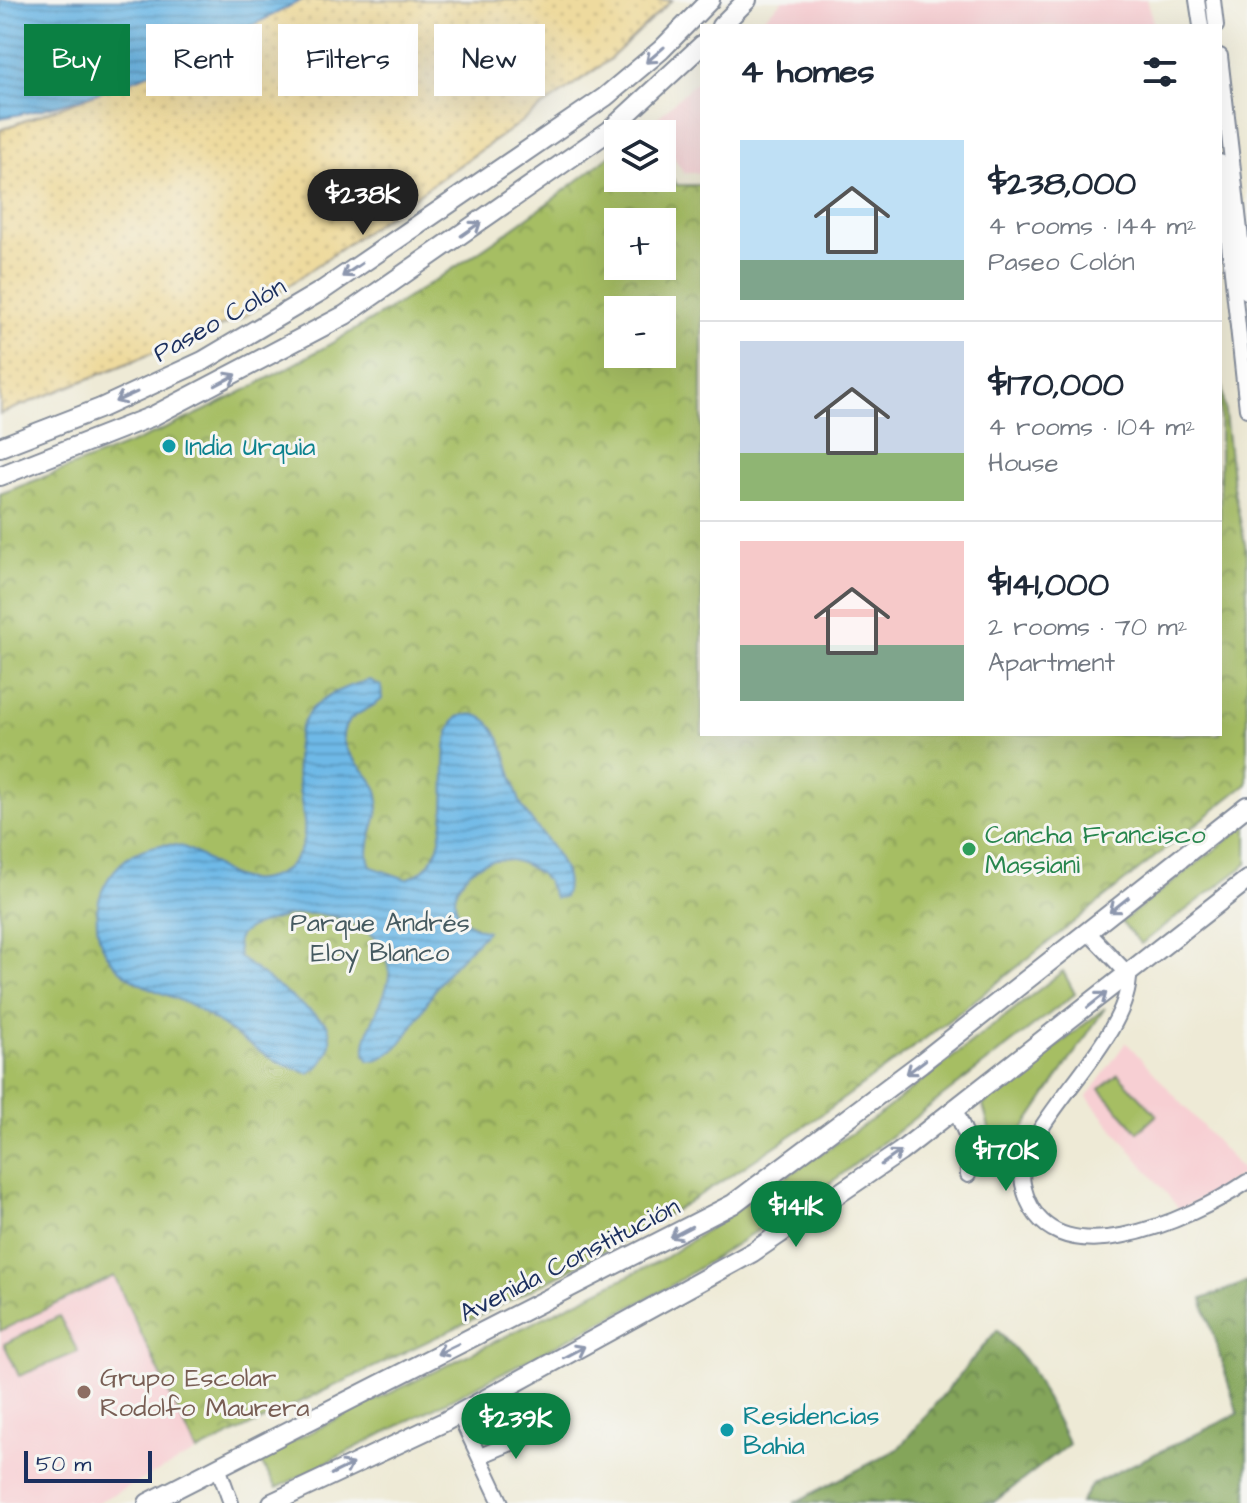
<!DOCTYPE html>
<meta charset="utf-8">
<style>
body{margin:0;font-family:"Architects Daughter",sans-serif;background:#f6f6f7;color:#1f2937;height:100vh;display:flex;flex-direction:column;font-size:30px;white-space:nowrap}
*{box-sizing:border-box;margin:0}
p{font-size:26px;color:#747a83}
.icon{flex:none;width:44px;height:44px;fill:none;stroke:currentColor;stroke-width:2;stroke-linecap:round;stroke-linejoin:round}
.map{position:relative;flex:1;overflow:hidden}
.side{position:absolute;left:700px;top:24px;width:522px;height:712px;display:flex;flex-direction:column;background:#fff;border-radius:0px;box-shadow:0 8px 32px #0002}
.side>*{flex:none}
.hud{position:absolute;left:24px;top:24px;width:556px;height:72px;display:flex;gap:16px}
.controls{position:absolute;left:604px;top:120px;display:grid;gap:16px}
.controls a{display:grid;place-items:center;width:72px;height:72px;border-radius:0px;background:#fff;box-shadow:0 8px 32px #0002;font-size:40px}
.scale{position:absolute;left:24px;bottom:20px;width:128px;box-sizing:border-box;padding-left:8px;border:4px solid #1b2f5e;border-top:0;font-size:22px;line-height:28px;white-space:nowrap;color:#1b2f5e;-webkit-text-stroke:6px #f6f6f2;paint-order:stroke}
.price{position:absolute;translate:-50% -68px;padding:0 18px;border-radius:28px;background:#0b8043;color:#fff;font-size:26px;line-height:52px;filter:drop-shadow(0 2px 4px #0008)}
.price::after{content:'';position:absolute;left:50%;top:48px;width:24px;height:18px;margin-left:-12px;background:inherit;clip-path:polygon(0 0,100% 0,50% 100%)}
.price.selected{background:#222;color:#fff}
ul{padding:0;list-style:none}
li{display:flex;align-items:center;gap:24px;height:200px;padding:0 40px}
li+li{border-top:2px solid #e0e1e3}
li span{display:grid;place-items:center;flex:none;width:224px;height:160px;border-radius:0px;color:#555}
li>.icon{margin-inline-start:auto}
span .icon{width:96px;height:96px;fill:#fffc;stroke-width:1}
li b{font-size:34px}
h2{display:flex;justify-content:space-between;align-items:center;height:96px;padding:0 40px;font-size:34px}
.tag{padding:0 28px;border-radius:0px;background:#fff;box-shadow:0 8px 32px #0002;font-size:28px;line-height:72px}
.tag.selected{background:#0b8043;color:#fff}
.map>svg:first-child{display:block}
.built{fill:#f7cfd3}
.grass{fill:#a6be64;stroke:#607661;stroke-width:2}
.forest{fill:url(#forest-crowns);stroke:#506a5c;stroke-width:2}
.sand{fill:url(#sand-dots);stroke:#84847e;stroke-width:2}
.park{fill:url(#park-crowns);stroke:#607661;stroke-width:2;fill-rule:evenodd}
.water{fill:url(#water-rules);stroke:#4474a2;stroke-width:2}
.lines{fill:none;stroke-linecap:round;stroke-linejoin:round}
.street-casing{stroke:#848c9a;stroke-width:18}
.secondary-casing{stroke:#848c9a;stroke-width:22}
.street{stroke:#fff;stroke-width:14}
.secondary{stroke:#fff;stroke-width:18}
.oneway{stroke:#8d97ae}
.culture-dot{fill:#0f9aa8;stroke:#f6f6f2;stroke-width:3}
.leisure-dot{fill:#2e9e5b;stroke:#f6f6f2;stroke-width:3}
.education-dot{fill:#8d6e63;stroke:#f6f6f2;stroke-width:3}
.labels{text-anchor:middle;stroke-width:6;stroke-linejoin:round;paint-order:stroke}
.street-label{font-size:26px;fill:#1b2f5e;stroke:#f6f6f2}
.culture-label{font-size:26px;fill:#0d838f;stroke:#f6f6f2;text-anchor:start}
.leisure-label{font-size:26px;fill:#27864d;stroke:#f6f6f2;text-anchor:start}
.park-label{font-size:26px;fill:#455a60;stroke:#f6f6f2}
.education-label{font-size:26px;fill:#785e54;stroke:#f6f6f2;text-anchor:start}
</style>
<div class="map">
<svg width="1247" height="1503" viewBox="0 0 1247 1503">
<defs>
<pattern id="forest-crowns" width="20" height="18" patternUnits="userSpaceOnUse" patternTransform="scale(2)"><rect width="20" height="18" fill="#84a55a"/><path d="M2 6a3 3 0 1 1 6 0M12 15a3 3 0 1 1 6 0" fill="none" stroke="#6b874e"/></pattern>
<pattern id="sand-dots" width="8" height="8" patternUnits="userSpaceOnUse" patternTransform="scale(2)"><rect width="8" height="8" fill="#eeda9e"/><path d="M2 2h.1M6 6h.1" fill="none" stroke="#ccbb8a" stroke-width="1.8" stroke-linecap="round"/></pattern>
<pattern id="park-crowns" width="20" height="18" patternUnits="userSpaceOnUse" patternTransform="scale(2)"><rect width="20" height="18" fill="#a6be64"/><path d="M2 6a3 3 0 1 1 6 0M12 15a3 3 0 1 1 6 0" fill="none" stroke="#869b56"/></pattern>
<pattern id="water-rules" width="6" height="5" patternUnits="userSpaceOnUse" patternTransform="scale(2)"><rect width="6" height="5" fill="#6eb9e7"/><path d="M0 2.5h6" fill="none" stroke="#5a97be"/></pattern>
</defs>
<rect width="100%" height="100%" fill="#f6f6f2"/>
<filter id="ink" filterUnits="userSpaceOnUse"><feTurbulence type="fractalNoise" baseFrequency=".0125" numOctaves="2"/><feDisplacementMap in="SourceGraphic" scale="16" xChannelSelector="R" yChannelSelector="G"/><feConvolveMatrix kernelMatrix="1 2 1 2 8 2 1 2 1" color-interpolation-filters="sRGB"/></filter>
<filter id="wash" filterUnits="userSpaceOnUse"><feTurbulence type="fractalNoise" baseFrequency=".006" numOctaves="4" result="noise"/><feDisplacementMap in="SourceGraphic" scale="32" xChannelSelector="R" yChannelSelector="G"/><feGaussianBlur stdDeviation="1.8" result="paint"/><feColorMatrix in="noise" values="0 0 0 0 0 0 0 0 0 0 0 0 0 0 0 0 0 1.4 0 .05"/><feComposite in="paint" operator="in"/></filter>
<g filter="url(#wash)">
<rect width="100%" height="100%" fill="#eeead6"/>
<!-- built -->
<path class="built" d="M783,0H1147L1154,26H755Z
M702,76V173H684L652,123Z
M1126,1042L1245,1173L1180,1210L1087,1097Z
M114,1275L197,1452L96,1503H0V1331Z"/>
<!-- grass -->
<path class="grass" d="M1247,825V864L1141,944L1121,922Z
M1063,971L1075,994L824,1188L664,1290L277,1488L258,1458L663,1259L876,1117Z
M1105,1008L999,1165L983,1105Z
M1118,1074L1157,1115L1138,1132L1100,1089Z
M59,1316L78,1352L19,1376L4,1344Z"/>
<!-- forest -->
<path class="forest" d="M1247,1282V1503H1080L1092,1484L1238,1414L1202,1299Z
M997,1330L1030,1367L1069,1444L993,1503H794L898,1449Z"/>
<!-- sand -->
<path class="sand" d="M300,0H672L609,60L244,317L0,414V130L138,78Z"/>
<!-- park -->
<path class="park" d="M618,149V178H662V164L677,185H702V734H1220V367L1233,486L1247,554V784C1066,926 890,1078 695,1198C536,1296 363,1370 197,1452L114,1276L0,1331V494C75,465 152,438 224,401C360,333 500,244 618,149ZM618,222H662V266H618ZM618,310H662V354H618Z"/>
<!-- water -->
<path class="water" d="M0,0H302C205,50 109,99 0,118Z
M370,680L381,686L382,699C370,711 349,713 344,730C336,754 372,769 378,794C383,818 359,847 372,867L406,879C470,860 427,743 458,717C504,699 508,779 522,806C535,831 578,867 564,897L555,898C550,891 550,883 543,877C483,822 413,913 487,931C472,947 456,961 443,978C422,1003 406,1058 369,1061C352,1041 393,996 389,968C382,919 318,906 279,918C264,923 245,926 237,940L239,957L327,1024C335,1044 328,1062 309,1073C255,1060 223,1017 172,997C151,989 131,982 115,965C81,928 97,869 142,850C185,833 198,858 230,875C254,887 285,878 298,854C308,837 304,820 301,801C289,732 296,699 370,680Z"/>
</g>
<g filter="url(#ink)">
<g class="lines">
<!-- street casing -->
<g class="street-casing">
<path id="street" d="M1197,0L1201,26
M1213,0L1216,26
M1220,56L1247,292
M1220,162L1247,409
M1087,931L1129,975C1129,1045 1012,1130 1023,1184C1044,1288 1194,1218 1247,1182
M955,1109L967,1137L968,1175
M459,1414L501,1503
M480,1456L538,1432
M218,1467L231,1503"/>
</g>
<!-- secondary casing -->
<g class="secondary-casing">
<path id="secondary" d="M721,26L747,0
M0,447L101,408L203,361L323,290L605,97L661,50L710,0
M0,476L153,416L345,315L609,131L702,45
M148,1503L733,1204L921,1063L1247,806
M272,1503L444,1422L753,1252L900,1152L1247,880"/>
</g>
<!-- street -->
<use href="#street" class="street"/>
<!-- secondary -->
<use href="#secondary" class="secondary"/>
</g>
<!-- one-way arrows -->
<defs><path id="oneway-shaft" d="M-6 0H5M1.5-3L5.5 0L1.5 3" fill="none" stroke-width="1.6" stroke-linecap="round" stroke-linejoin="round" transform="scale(2)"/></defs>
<g class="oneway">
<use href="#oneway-shaft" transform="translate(655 55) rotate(139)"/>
<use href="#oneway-shaft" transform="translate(471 229) rotate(-35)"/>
<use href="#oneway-shaft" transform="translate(352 270) rotate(146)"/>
<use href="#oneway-shaft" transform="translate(226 380) rotate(-28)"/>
<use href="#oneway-shaft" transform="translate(126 397) rotate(156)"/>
<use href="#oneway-shaft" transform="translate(1119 905) rotate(142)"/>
<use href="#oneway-shaft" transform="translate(1097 1000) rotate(-38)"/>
<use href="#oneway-shaft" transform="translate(916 1067) rotate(143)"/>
<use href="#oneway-shaft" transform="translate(891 1158) rotate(-35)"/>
<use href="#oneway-shaft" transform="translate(681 1232) rotate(152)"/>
<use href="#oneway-shaft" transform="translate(448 1349) rotate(154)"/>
<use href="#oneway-shaft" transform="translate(574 1352) rotate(-28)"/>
<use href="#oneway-shaft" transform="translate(342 1469) rotate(-26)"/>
</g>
</g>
<!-- markers -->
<g class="culture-dot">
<circle cx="169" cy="446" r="8"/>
<circle cx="727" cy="1430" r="8"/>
</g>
<circle class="leisure-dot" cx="969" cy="849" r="8"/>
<circle class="education-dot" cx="84" cy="1392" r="8"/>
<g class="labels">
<!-- street labels -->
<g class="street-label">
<text transform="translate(219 319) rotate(-29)" y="9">Paseo Colón</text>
<text transform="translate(569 1259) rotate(-27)" y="9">Avenida Constitución</text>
</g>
<!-- culture labels -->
<g class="culture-label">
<text x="185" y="455">India Urquia</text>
<text x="743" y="1424">Residencias<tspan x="743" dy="30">Bahia</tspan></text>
</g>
<!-- leisure labels -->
<g class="leisure-label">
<text x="985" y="843">Cancha Francisco<tspan x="985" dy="30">Massiani</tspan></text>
</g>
<!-- park labels -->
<g class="park-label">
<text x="380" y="931">Parque Andrés<tspan x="380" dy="30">Eloy Blanco</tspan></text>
</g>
<!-- education labels -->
<g class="education-label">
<text x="100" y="1386">Grupo Escolar<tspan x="100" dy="30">Rodolfo Maurera</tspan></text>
</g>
</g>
</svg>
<div class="controls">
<a><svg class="icon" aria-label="layers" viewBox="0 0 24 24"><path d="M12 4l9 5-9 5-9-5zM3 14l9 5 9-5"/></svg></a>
<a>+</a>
<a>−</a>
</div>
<div class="scale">50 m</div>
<b class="price selected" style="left:363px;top:237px">$238K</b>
<b class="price" style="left:1006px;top:1193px">$170K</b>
<b class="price" style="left:796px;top:1249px">$141K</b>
<b class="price" style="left:516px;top:1461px">$239K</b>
<div class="hud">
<a class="tag selected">Buy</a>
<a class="tag">Rent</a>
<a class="tag">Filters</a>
<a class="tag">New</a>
</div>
<section class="side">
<h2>4 homes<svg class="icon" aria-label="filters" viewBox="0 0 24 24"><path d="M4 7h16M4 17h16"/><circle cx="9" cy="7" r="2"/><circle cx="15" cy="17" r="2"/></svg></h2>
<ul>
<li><span style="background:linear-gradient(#bfe0f5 75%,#7fa58c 0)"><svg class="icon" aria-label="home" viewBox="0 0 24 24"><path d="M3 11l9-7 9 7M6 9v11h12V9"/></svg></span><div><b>$238,000</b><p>4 rooms · 144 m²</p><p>Paseo Colón</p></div></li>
<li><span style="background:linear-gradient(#c9d6e8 70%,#8fb573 0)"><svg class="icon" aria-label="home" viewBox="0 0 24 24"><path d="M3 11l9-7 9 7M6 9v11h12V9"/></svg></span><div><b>$170,000</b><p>4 rooms · 104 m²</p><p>House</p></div></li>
<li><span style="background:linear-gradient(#f6c9c9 65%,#7fa58c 0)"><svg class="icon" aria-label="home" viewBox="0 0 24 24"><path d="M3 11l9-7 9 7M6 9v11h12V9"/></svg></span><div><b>$141,000</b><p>2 rooms · 70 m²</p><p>Apartment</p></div></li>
</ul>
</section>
</div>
